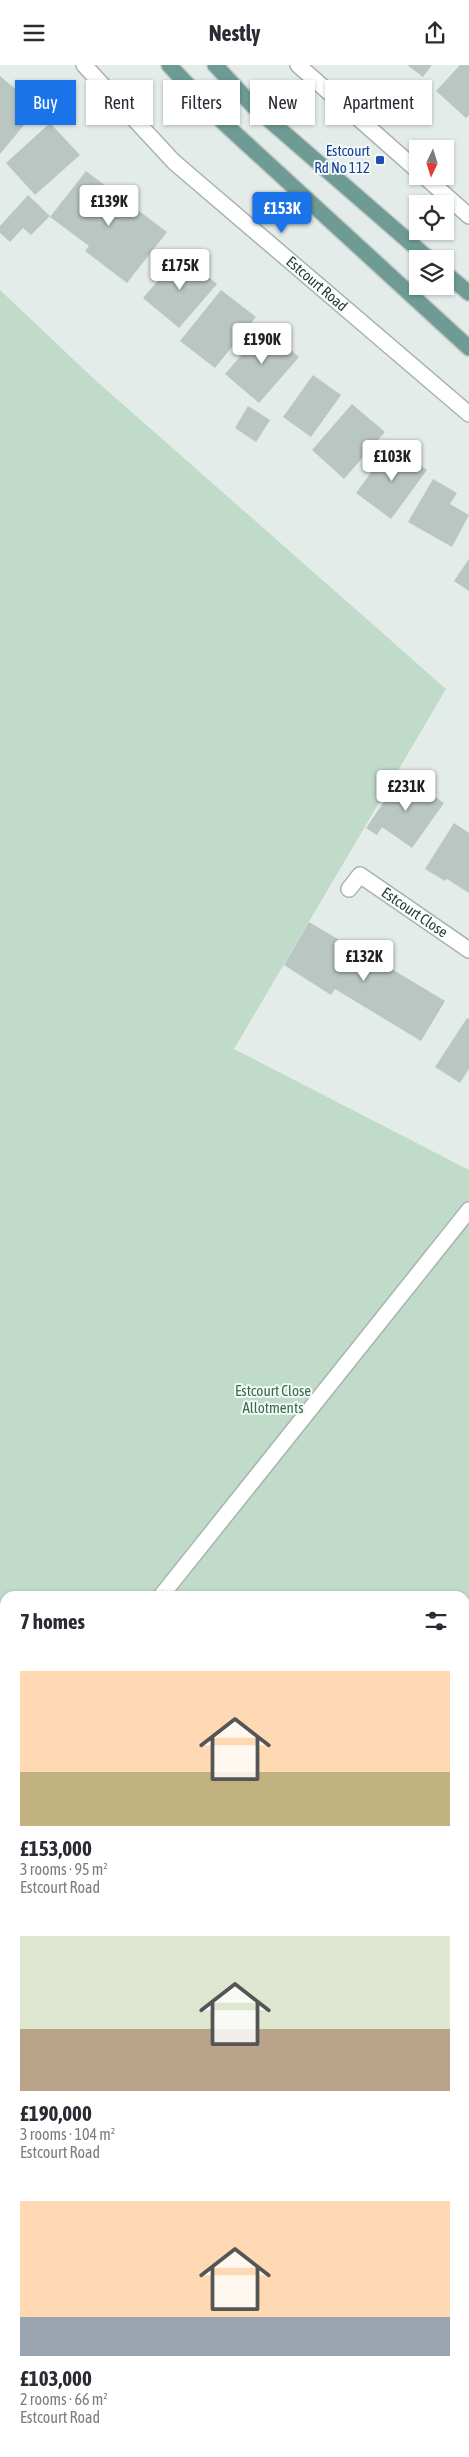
<!DOCTYPE html>
<meta charset="utf-8">
<style>
body{margin:0;font-family:"Asap Condensed",sans-serif;background:#f2f2f3;color:#2b2b33;height:100vh;display:flex;flex-direction:column;font-size:19px;white-space:nowrap}
*{box-sizing:border-box;margin:0}
p{font-size:16px;color:#7c7c81}
.icon{flex:none;width:28px;height:28px;fill:none;stroke:currentColor;stroke-width:2;stroke-linecap:round;stroke-linejoin:round}
.map{position:relative;flex:1;overflow:hidden}
.details{position:absolute;left:0px;top:1526px;width:470px;height:866px;display:flex;flex-direction:column;background:#fff;border-radius:15px 15px 0 0;box-shadow:0 1px 4px #0004}
.details>*{flex:none}
.hud{position:absolute;left:15px;top:15px;width:440px;height:45px;display:flex;gap:10px}
.needle{width:32px;rotate:184deg}
.buttons{position:absolute;left:409px;top:75px;display:grid;gap:10px}
.buttons a{display:grid;place-items:center;width:45px;height:45px;border-radius:0px;background:#fff;box-shadow:0 1px 4px #0004;font-size:25px}
.price{position:absolute;translate:-50% -42px;padding:0 11px;border-radius:5px;background:#fff;color:#222;font-size:16px;line-height:32px;filter:drop-shadow(0 1px 2px #0008)}
.price::after{content:'';position:absolute;left:50%;top:30px;width:15px;height:11px;margin-left:-8px;background:inherit;clip-path:polygon(0 0,100% 0,50% 100%)}
.price.current{background:#1a73e8;color:#fff}
ul{padding:0;list-style:none}
li{display:grid;align-content:center;gap:10px;height:265px;padding:0 20px}
li span{display:grid;place-items:center;height:155px;border-radius:0px;color:#555}
li>.icon{margin-inline-start:auto}
span .icon{width:90px;height:90px;fill:#fffc;stroke-width:1}
li b{font-size:21px}
h2{display:flex;justify-content:space-between;align-items:center;height:60px;padding:0 20px;font-size:21px}
.tag{padding:0 18px;border-radius:0px;background:#fff;box-shadow:0 1px 4px #0004;font-size:18px;line-height:45px}
.tag.current{background:#1a73e8;color:#fff}
header{display:flex;justify-content:space-between;align-items:center;height:65px;padding:0 20px;background:#fff;font-size:22px;font-weight:700}
.map>svg:first-child{display:block}
.green{fill:#c0dbc9;fill-rule:evenodd}
.building{fill:#bac6c2}
.lines{fill:none;stroke-linecap:round;stroke-linejoin:round}
.service-casing{stroke:#a7b4b0;stroke-width:18}
.minor-casing{stroke:#a7b4b0;stroke-width:18}
.primary-casing{stroke:#c2c8c7;stroke-width:18}
.path{stroke:#88aca4;stroke-width:3;stroke-dasharray:2.5 4;stroke-linecap:butt}
.service{stroke:#fff;stroke-width:15}
.minor{stroke:#fff;stroke-width:15}
.primary{stroke:#6e9c94;stroke-width:15}
.transit-dot{fill:#1a4fb4;stroke:#f4f9f7;stroke-width:2}
.labels{text-anchor:middle;stroke-width:4;stroke-linejoin:round;paint-order:stroke}
.transit-label{font-size:15px;fill:#164399;stroke:#f4f9f7;text-anchor:end}
.street-label{font-size:15px;fill:#253c37;stroke:#f4f9f7}
.park-label{font-size:15px;fill:#346e4f;stroke:#f4f9f7}
</style>
<header><svg class="icon" aria-label="menu" viewBox="0 0 24 24"><path d="M4 6h16M4 12h16M4 18h16"/></svg>Nestly<svg class="icon" aria-label="share" viewBox="0 0 24 24"><path d="M12 15V3M7 8l5-5 5 5M5 13v7h14v-7"/></svg></header>
<div class="map">
<svg width="469" height="2392" viewBox="0 0 469 2392">
<rect width="100%" height="100%" fill="#e4ece9"/>
<!-- green -->
<path class="green" d="M0,225L93,313L446,624L234,984L469,1105V2392H0ZM5,1531H465V2388H5Z"/>
<!-- building -->
<path class="building" d="M407,0H432L423,12Z
M460,0H469V50L466,53L436,26Z
M0,11L38,43L0,89Z
M50,58L80,90L35,130L6,98Z
M86,106L167,167L127,218L85,186L89,181L50,152Z
M28,130L50,151L31,170L23,163L10,177L0,168V161Z
M181,189L217,219L179,263L143,233Z
M221,225L256,252L215,303L180,276Z
M265,263L299,292L259,338L225,309Z
M313,310L341,330L311,372L283,352Z
M352,339L385,367L344,414L312,385Z
M248,341L270,355L256,377L235,363Z
M392,379L427,405L391,454L356,428Z
M433,414L457,428L450,439L469,450L452,482L408,457Z
M469,494V526L454,516Z
M403,709L444,738L412,783L382,762L377,770L366,763Z
M454,758L469,768V828L447,814L445,816L425,804Z
M309,857L341,876L335,886L353,897L360,885L445,936L421,976L335,924L331,930L284,900Z
M467,953L469,954V1004L460,1018L435,1002Z"/>
<g class="lines">
<!-- service casing -->
<g class="service-casing">
<path id="service" d="M161,1531L469,1145
M465,1941L469,1936"/>
</g>
<!-- minor casing -->
<g class="minor-casing">
<g id="minor">
<path id="s1" d="M84,0L174,97L469,349"/>
<path d="M298,0L418,106"/>
<path d="M424,111L469,151"/>
<path id="s2" d="M349,824L360,810L469,885"/>
</g>
</g>
<!-- primary casing -->
<g class="primary-casing">
<path id="primary" d="M169,0L225,59L469,283
M215,0L253,41L429,194
M445,208L469,228"/>
</g>
<!-- path -->
<path class="path" d="M0,1776L5,1784
M412,2392V2388"/>
<!-- service -->
<use href="#service" class="service"/>
<!-- minor -->
<use href="#minor" class="minor"/>
<!-- primary -->
<use href="#primary" class="primary"/>
</g>
<!-- markers -->
<rect class="transit-dot" x="375" y="90" width="10" height="10" rx="2.5"/>
<g class="labels">
<!-- transit labels -->
<g class="transit-label">
<text x="370" y="91">Estcourt<tspan x="370" dy="17">Rd No 112</tspan></text>
</g>
<!-- street labels -->
<g class="street-label">
<text dy="5" stroke="none"><textPath href="#s1" startOffset="320">Estcourt Road</textPath></text>
<text dy="5" stroke="none"><textPath href="#s2" startOffset="84">Estcourt Close</textPath></text>
</g>
<!-- park labels -->
<g class="park-label">
<text x="273" y="1331">Estcourt Close<tspan x="273" dy="17">Allotments</tspan></text>
</g>
</g>
</svg>
<div class="buttons">
<a><svg class="needle" viewBox="-14 -14 28 28"><path d="M0-13l5 13h-10z" fill="#e53935"/><path d="M0 13l5-13h-10z" fill="#7c7c81"/></svg></a>
<a><svg class="icon" aria-label="locate" viewBox="0 0 24 24"><circle cx="12" cy="12" r="6"/><path d="M12 2v4M12 18v4M2 12h4M18 12h4"/></svg></a>
<a><svg class="icon" aria-label="layers" viewBox="0 0 24 24"><path d="M12 4l9 5-9 5-9-5zM3 14l9 5 9-5"/></svg></a>
</div>
<b class="price" style="left:109px;top:162px">£139K</b>
<b class="price current" style="left:282px;top:169px">£153K</b>
<b class="price" style="left:180px;top:226px">£175K</b>
<b class="price" style="left:262px;top:300px">£190K</b>
<b class="price" style="left:392px;top:417px">£103K</b>
<b class="price" style="left:406px;top:747px">£231K</b>
<b class="price" style="left:364px;top:917px">£132K</b>
<div class="hud">
<a class="tag current">Buy</a>
<a class="tag">Rent</a>
<a class="tag">Filters</a>
<a class="tag">New</a>
<a class="tag">Apartment</a>
</div>
<section class="details">
<h2>7 homes<svg class="icon" aria-label="filters" viewBox="0 0 24 24"><path d="M4 7h16M4 17h16"/><circle cx="9" cy="7" r="2"/><circle cx="15" cy="17" r="2"/></svg></h2>
<ul>
<li><span style="background:linear-gradient(#ffd9b3 65%,#c2b280 0)"><svg class="icon" aria-label="home" viewBox="0 0 24 24"><path d="M3 11l9-7 9 7M6 9v11h12V9"/></svg></span><div><b>£153,000</b><p>3 rooms · 95 m²</p><p>Estcourt Road</p></div></li>
<li><span style="background:linear-gradient(#dfe7d0 60%,#b9a48a 0)"><svg class="icon" aria-label="home" viewBox="0 0 24 24"><path d="M3 11l9-7 9 7M6 9v11h12V9"/></svg></span><div><b>£190,000</b><p>3 rooms · 104 m²</p><p>Estcourt Road</p></div></li>
<li><span style="background:linear-gradient(#ffd9b3 75%,#9aa5b1 0)"><svg class="icon" aria-label="home" viewBox="0 0 24 24"><path d="M3 11l9-7 9 7M6 9v11h12V9"/></svg></span><div><b>£103,000</b><p>2 rooms · 66 m²</p><p>Estcourt Road</p></div></li>
</ul>
</section>
</div>
